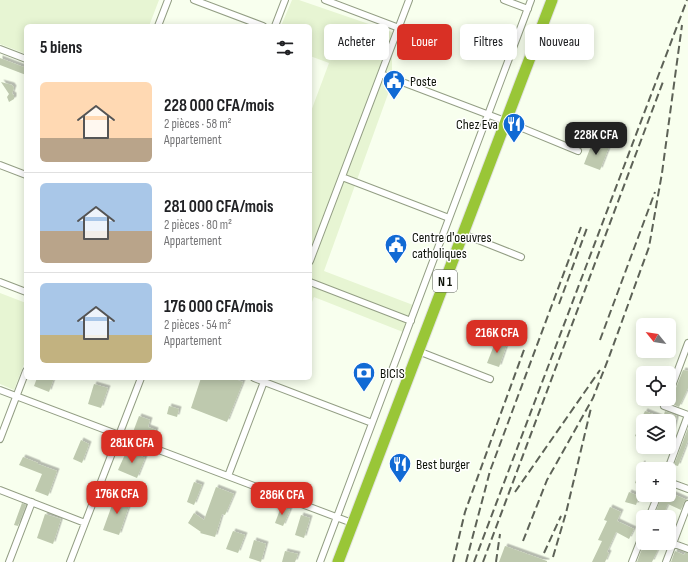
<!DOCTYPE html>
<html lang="fr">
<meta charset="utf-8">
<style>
body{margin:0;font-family:"Sofia Sans Condensed",sans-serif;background:#f6f6f6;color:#202124;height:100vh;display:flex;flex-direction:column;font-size:15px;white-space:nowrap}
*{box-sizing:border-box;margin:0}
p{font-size:13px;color:#757577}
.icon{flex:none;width:22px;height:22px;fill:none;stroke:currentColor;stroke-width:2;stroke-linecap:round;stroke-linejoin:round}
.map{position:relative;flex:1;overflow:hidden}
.panel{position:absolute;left:24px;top:24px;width:288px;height:356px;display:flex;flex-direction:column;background:#fff;border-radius:6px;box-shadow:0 2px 10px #0003}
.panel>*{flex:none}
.hud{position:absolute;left:324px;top:24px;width:304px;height:36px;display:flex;gap:8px}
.needle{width:26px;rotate:300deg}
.controls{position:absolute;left:636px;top:318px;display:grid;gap:8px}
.controls a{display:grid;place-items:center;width:40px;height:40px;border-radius:6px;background:#fff;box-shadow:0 2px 10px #0003;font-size:20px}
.price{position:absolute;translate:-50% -34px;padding:0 9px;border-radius:8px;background:#d93025;color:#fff;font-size:13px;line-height:26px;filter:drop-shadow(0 1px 2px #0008)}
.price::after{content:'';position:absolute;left:50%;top:24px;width:12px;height:9px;margin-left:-6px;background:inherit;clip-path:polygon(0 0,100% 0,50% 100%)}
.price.on{background:#222;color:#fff}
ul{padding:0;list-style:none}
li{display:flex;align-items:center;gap:12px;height:100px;padding:0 16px}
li+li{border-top:1px solid #e0e0e0}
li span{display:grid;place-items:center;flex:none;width:112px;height:80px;border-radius:6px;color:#555}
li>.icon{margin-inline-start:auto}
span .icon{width:48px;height:48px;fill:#fffc;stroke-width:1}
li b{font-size:17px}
h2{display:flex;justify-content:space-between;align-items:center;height:48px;padding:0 16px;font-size:17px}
.chip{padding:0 14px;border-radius:6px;background:#fff;box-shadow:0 2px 10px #0003;font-size:14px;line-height:36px}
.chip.on{background:#d93025;color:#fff}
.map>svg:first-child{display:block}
.built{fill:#e7f5d3}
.building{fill:#bec9ae;filter:url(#shadow)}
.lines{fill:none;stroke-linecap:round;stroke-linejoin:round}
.street-casing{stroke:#939e84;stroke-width:8}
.highway-casing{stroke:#e2e3e2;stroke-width:13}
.street{stroke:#fff;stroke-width:6}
.highway{stroke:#99c637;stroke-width:11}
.rail{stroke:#5d6257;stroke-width:2;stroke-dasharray:8 4;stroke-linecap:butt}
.labels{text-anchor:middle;stroke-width:3;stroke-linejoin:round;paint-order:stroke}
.shield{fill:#fff;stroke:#575a54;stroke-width:1}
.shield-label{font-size:13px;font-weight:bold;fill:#0f130a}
.poi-label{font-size:14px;fill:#0f130a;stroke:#fff;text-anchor:start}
</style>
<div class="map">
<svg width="688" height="562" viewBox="0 0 688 562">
<defs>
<filter id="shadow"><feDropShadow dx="2.5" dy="-2.5" stdDeviation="0" flood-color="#0004"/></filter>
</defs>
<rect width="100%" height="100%" fill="#f8ffee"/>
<!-- built -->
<path class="built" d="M0,0H159L149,26H26V54L0,44Z
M292,0H299L392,32V83L324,271L413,305L403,332L314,297L310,307V114L329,63L310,56V26H281Z
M0,293L26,303V359L14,390L0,384Z"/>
<!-- building -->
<path class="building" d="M0,58L26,68V75L0,65Z
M1,82L12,85L14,88L12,94L14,95V99L9,102L7,97L9,94Z
M593,141L609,147L600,170L584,164Z
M496,340L507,344L499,367L487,363Z
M683,370L688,371V388L679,407L670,403Z
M37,378H54L49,392L34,386Z
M201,378H232L243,382L227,422L191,408Z
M94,384L108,388L101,408L88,404Z
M169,406L179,409L177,417L167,414Z
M645,411L663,418L665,411L677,416L671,439L669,438V421H656L643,415Z
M139,416L150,420L148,427L156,430L153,439L133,432Z
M643,417V440L635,436Z
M688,428V440L678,466L674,465Z
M81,440L89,444L82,463L73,459Z
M127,450L145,458L137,478L118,470Z
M23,457L38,463V464L57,471L48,496L35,491L42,474L19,465Z
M642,463H643V486L635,483Z
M194,482L202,485L194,505L187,502Z
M216,487L234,494L225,515L222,514L215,537L200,533L201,532L188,523L194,513L204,520Z
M629,492L639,496L636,505L625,502Z
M669,492L687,500L684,502L681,510L668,504L662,517H654L662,495H669Z
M116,494L131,500L119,535L103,530Z
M22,503L26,505L18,526L14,525Z
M281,507L290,510L283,526L275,523Z
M610,507L621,512L617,521L634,529L629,539L616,532L607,552L609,553L605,562H592L602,541L598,540L607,521L604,520Z
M45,514L61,519L53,544L37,538Z
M301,515L310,518L304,538L295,535Z
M233,531L245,535L238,553L226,549Z
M254,540L266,544L261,562L249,558Z
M644,543H655L660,545L652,562H637Z
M505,546L547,561V562H499Z
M285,551L298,554L295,562H282Z
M675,551L684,555L685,553H688V562H671Z"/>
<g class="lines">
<!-- street casing -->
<g class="street-casing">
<path id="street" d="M194,0L263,26
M325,0L399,28
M504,0L528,9
M158,26L168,0
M275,26L285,0
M0,49L26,59
M381,74L505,121L578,151
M0,165L26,175
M342,177L449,218
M463,234L521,257
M310,261L409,0
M0,282L26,292
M310,282L411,321
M418,351L490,379
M254,378L372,423
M0,390L352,523
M669,394L688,343
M667,399L664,406L688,415
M0,439L26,371
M668,469L688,415
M228,476L265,379
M669,482L688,489
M0,490L85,523
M649,517L658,495
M669,542L688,549
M9,562L32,502
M70,562L141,378
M320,562L531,0
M632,562L643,534
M666,562L688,504"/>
</g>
<!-- highway casing -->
<g class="highway-casing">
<path id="highway" d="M338,562L552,0"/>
</g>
<!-- street -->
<use href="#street" class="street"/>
<!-- highway -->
<use href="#highway" class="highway"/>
<!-- rail -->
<path class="rail" d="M559,304L587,228
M600,340L655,192
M515,492L600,370
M523,541L547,480L593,398L609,357L649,247L662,173L682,25
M544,553L561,516
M553,557L566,513L591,408
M453,562L465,512L525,347
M466,562L490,471L581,227
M474,562L687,0
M483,562L664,79
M496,562L500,534"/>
</g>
<!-- icons -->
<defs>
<g id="civic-pin" transform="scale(1.15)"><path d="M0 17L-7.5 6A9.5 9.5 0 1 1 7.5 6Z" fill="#116ad4" stroke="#fff"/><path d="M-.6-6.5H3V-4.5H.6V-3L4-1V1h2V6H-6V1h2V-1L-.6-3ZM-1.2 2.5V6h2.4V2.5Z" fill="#fff"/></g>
<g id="restaurant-pin" transform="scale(1.15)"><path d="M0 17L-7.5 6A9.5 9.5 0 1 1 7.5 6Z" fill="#116ad4" stroke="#fff"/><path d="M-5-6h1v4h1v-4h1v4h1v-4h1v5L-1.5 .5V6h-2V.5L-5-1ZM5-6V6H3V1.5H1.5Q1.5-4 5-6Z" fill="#fff"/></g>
<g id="bank-pin" transform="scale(1.15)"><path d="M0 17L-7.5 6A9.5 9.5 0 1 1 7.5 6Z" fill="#116ad4" stroke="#fff"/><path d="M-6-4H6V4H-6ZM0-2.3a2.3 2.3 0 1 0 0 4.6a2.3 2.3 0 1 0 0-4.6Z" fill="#fff"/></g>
</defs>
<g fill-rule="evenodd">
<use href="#civic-pin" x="394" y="81"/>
<use href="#restaurant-pin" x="514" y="124"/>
<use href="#civic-pin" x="396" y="245"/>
<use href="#bank-pin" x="364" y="373"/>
<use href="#restaurant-pin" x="400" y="464"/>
</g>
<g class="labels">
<!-- shield labels -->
<rect class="shield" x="433" y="270" width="24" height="22" rx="3"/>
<g class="shield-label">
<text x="445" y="286">N 1</text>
</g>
<!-- poi labels -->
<g class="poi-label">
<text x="410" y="86">Poste</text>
<text x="498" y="129" text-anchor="end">Chez Eva</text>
<text x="412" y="242">Centre d'oeuvres<tspan x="412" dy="16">catholiques</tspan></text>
<text x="380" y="378">BICIS</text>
<text x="416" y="469">Best burger</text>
</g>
</g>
</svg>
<div class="controls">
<a><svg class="needle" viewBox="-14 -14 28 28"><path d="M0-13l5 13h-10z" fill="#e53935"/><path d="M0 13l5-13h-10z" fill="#757577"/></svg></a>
<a><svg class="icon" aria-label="locate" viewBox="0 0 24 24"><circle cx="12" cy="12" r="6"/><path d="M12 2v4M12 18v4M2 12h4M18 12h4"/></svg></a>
<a><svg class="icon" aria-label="layers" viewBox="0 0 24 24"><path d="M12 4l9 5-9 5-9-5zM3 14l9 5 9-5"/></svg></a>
<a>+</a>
<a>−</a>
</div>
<b class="price on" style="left:596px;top:156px">228K CFA</b>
<b class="price" style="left:497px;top:354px">216K CFA</b>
<b class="price" style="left:132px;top:464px">281K CFA</b>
<b class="price" style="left:117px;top:515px">176K CFA</b>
<b class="price" style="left:282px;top:516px">286K CFA</b>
<div class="hud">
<a class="chip">Acheter</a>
<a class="chip on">Louer</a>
<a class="chip">Filtres</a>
<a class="chip">Nouveau</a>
</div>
<section class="panel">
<h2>5 biens<svg class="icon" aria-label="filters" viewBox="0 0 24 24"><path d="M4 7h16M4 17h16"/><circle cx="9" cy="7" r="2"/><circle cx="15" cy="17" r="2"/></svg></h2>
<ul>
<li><span style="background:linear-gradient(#ffd9b3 70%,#b9a48a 0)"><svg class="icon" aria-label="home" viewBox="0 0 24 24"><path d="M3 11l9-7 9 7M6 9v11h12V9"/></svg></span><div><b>228 000 CFA/mois</b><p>2 pièces · 58 m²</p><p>Appartement</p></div></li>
<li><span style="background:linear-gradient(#a9c7e8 60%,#b9a48a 0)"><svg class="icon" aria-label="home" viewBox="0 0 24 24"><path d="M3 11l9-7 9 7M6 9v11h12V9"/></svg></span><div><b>281 000 CFA/mois</b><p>2 pièces · 80 m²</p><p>Appartement</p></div></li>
<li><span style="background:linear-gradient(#a9c7e8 65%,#c2b280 0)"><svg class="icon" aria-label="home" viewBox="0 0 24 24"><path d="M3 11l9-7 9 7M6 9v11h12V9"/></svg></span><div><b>176 000 CFA/mois</b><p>2 pièces · 54 m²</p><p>Appartement</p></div></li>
</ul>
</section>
</div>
